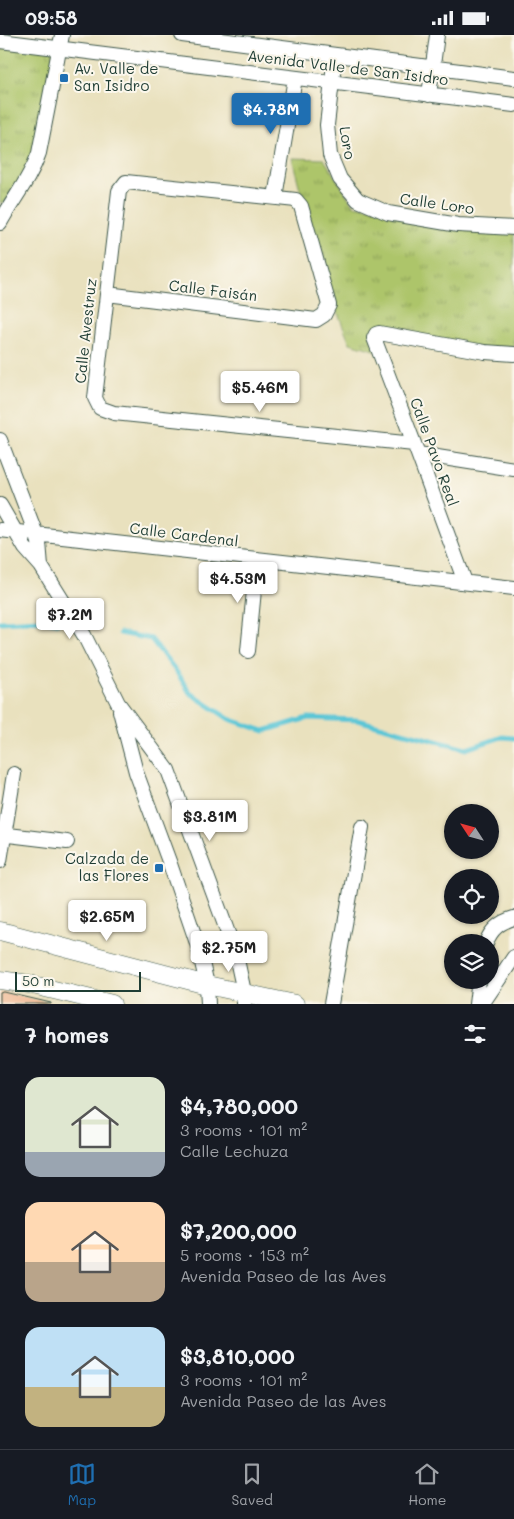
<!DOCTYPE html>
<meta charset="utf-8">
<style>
body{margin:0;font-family:Mali,sans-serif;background:#242831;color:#f1f3f6;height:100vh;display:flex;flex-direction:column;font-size:19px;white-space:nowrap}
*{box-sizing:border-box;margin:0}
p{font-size:16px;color:#9ea1a6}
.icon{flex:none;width:28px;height:28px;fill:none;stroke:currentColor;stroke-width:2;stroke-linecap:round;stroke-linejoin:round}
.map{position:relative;height:969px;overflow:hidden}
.side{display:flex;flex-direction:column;background:#171b24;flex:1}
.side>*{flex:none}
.needle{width:32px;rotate:306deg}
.fabs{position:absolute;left:444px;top:769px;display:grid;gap:10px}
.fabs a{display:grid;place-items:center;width:55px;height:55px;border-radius:50%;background:#171b24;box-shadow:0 1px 4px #0004;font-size:25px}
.scale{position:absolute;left:15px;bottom:12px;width:126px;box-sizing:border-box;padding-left:5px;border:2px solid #1f3d34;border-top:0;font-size:14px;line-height:18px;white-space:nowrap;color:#1f3d34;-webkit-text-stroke:4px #fbf7ec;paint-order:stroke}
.price{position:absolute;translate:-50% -42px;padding:0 11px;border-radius:5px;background:#fff;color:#222;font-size:16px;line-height:32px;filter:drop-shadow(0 1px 2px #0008)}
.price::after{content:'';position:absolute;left:50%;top:30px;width:15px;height:11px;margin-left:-8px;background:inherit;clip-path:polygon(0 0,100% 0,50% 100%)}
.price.active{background:#1f6fb2;color:#fff}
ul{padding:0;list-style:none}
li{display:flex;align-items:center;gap:15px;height:125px;padding:0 25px}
li span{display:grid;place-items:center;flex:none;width:140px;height:100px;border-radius:15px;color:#555}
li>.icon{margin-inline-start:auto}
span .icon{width:60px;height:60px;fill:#fffc;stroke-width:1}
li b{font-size:21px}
h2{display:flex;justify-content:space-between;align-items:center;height:60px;padding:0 25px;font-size:21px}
.status{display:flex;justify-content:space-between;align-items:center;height:35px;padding:0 25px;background:#171b24;direction:ltr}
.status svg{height:14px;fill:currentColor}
.tab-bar{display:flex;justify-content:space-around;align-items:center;height:70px;border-top:1px solid #363941;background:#171b24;font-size:14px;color:#9ea1a6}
.tab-bar a{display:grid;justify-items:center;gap:2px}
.tab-bar .active{color:#1f6fb2}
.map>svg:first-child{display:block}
.grass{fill:url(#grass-tufts);stroke:#66814f}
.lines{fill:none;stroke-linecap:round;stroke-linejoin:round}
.stream{stroke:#5bc6d6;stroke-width:5}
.building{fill:#efb088}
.minor-casing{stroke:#3d5649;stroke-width:16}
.tertiary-casing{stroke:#3d5649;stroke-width:19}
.minor{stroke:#fff;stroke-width:14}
.tertiary{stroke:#fff;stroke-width:18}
.poi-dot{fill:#1f6fb2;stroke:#fbf7ec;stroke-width:2}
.labels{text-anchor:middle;stroke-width:4;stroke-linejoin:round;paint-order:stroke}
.street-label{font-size:15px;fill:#1f3d34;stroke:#fbf7ec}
.poi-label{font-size:15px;fill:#1f3d34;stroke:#fbf7ec;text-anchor:start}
</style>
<div class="status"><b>09:58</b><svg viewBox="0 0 49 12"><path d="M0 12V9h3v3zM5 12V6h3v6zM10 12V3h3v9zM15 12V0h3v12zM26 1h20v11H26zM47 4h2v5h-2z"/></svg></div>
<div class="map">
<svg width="514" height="969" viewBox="0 0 514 969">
<defs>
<pattern id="grass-tufts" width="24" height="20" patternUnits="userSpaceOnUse" patternTransform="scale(1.25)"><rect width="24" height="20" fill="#adc56a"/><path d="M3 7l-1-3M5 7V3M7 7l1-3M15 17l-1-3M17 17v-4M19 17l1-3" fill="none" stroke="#8ca158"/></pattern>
</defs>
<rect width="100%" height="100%" fill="#fbf7ec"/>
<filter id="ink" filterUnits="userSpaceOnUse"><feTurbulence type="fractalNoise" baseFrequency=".02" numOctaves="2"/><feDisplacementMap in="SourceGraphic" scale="10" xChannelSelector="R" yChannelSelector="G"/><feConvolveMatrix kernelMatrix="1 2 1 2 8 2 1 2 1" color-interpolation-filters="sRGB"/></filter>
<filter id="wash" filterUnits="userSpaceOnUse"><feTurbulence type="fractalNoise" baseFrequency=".0096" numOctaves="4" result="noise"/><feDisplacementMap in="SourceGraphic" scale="20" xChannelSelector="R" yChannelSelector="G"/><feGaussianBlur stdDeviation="1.12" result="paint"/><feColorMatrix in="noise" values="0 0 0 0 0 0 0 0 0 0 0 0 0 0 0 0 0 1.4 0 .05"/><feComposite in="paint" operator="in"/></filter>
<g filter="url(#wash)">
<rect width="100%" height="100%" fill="#e9e1be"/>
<!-- grass -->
<path class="grass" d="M0,8L58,16L38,118L5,167L0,168Z
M292,123L324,124L353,170L514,196V311L485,314L374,297L378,316L350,308L322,240Z"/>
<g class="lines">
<!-- stream -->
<path class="stream" d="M0,587L41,585L57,588
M120,598L151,604L176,636L190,658L229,684L264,696L308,683L357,685L466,714L502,702L514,703"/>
</g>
<g id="blocks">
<!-- building -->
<path class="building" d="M4,957L51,968V969H0V958Z"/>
</g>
</g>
<g filter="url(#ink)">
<use href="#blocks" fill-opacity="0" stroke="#3d5649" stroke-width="1"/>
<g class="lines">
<!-- minor casing -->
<g class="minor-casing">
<path id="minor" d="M182,0L514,43
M0,6L514,70
M335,20L327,90L330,120L340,144L358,165L388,178L458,190L514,193
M429,60L437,0
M275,162L295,43
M0,188C13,164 30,144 39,118L62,0
M107,259L316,285L324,280L329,270L301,171L296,165L126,147L119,156L95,363L100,373L114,378L414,409
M0,405L39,507L41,531
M418,419L514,434
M0,470L25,513L41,531L84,600L118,668L168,735L236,920L244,957V969
M0,495L514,553
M465,547L418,419L374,303L376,299L379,298L485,317L514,319
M248,616L257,525
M120,676L136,737L170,829L199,914L207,950L208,969
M0,799L67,807
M0,826L14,739
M486,908C491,894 500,887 514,883
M331,969L362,792
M476,969L479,945
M482,969L514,922"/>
</g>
<!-- tertiary casing -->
<g class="tertiary-casing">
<path id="tertiary" d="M0,896L207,950L295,969
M0,945L29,949L112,969"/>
</g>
<!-- minor -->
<use href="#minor" class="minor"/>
<!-- tertiary -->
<use href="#tertiary" class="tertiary"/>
</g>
</g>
<!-- markers -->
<g class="poi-dot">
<rect x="59" y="38" width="10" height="10" rx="2.5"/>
<rect x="154" y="828" width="10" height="10" rx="2.5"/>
</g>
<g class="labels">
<!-- street labels -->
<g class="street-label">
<text transform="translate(348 33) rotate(7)" y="5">Avenida Valle de San Isidro</text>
<text transform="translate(347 108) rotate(80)" y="5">Loro</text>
<text transform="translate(437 169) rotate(8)" y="5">Calle Loro</text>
<text transform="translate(213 256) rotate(7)" y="5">Calle Faisán</text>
<text transform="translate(86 296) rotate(-84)" y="5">Calle Avestruz</text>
<text transform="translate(434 417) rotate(70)" y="5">Calle Pavo Real</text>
<text transform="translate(184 500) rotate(7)" y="5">Calle Cardenal</text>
</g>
<!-- poi labels -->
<g class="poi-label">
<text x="74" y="39">Av. Valle de<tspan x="74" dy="17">San Isidro</tspan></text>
<text x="149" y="829" text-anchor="end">Calzada de<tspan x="149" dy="17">las Flores</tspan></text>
</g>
</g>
</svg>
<div class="fabs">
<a><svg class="needle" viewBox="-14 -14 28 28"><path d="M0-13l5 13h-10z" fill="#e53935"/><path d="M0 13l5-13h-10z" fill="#9ea1a6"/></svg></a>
<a><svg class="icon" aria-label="locate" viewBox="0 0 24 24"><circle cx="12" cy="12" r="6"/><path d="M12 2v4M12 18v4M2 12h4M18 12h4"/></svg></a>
<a><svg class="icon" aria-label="layers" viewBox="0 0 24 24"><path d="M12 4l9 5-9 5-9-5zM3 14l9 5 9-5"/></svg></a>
</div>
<div class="scale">50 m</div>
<b class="price active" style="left:271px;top:100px">$4.78M</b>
<b class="price" style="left:260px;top:378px">$5.46M</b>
<b class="price" style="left:238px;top:569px">$4.53M</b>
<b class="price" style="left:70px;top:605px">$7.2M</b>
<b class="price" style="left:210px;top:807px">$3.81M</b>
<b class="price" style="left:107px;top:907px">$2.65M</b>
<b class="price" style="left:229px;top:938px">$2.75M</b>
</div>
<section class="side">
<h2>7 homes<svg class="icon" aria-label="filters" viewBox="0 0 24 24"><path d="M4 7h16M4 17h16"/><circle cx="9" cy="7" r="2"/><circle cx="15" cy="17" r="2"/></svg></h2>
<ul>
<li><span style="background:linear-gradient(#dfe7d0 75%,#9aa5b1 0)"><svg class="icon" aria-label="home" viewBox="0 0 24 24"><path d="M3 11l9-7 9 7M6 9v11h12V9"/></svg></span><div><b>$4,780,000</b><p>3 rooms · 101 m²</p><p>Calle Lechuza</p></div></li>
<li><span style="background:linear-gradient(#ffd9b3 60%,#b9a48a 0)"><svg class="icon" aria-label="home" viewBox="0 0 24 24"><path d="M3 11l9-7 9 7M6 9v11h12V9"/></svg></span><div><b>$7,200,000</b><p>5 rooms · 153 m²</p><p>Avenida Paseo de las Aves</p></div></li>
<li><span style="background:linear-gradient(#bfe0f5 60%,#c2b280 0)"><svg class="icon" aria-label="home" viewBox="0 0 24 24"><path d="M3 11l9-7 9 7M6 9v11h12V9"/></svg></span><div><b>$3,810,000</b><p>3 rooms · 101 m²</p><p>Avenida Paseo de las Aves</p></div></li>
</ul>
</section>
<nav class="tab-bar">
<a class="active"><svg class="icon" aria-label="map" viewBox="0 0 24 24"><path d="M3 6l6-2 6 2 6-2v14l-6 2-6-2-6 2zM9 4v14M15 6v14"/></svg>Map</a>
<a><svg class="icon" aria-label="saved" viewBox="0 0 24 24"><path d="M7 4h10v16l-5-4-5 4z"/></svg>Saved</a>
<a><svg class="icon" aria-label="home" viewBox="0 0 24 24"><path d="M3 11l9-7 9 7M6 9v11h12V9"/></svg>Home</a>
</nav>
